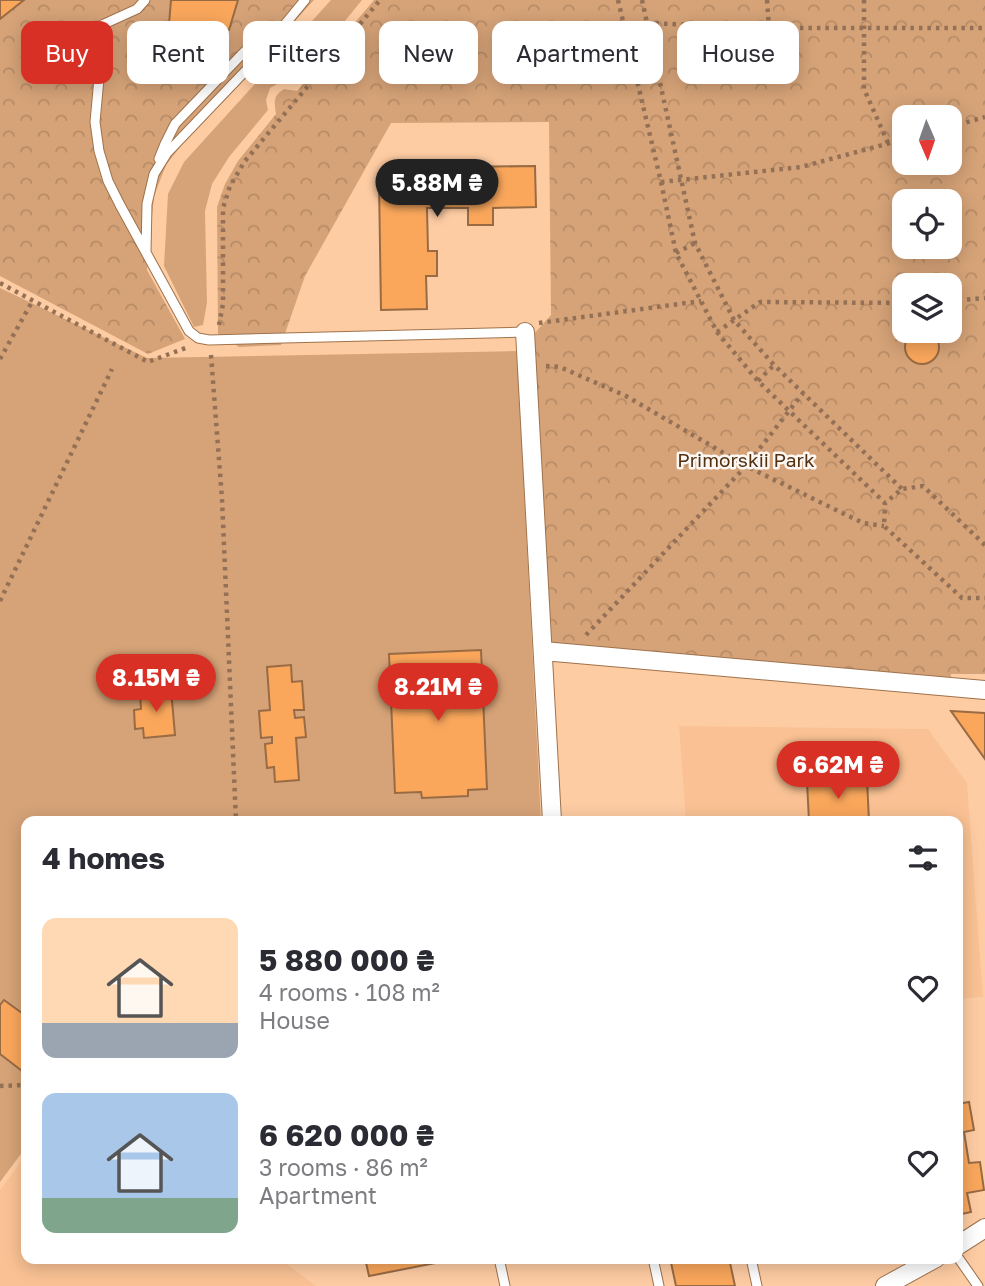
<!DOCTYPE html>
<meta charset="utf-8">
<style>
body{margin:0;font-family:"Golos Text",sans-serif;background:#f2f2f3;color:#2b2b33;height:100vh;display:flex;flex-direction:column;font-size:26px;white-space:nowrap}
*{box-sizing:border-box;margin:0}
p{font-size:23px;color:#7c7c81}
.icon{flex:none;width:38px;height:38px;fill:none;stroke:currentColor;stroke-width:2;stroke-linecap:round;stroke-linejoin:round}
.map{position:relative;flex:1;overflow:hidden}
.drawer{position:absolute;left:21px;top:816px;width:942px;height:448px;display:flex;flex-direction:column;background:#fff;border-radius:14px;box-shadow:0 4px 18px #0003}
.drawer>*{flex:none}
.hud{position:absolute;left:21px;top:21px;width:943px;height:63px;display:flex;gap:14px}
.needle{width:46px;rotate:178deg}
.controls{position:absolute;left:892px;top:105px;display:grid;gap:14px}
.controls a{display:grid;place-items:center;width:70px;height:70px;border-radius:14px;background:#fff;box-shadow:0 4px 18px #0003;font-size:35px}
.price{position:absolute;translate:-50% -60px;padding:0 16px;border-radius:24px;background:#d93025;color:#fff;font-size:23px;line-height:46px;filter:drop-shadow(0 2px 4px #0008)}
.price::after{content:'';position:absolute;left:50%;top:42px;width:21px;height:16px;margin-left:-10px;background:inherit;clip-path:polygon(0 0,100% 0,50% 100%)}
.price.active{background:#222;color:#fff}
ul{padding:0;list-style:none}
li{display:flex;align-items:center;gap:21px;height:175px;padding:0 21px}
li span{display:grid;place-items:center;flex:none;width:196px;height:140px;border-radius:14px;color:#555}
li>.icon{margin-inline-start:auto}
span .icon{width:84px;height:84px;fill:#fffc;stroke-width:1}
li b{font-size:30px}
h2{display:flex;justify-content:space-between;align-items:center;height:84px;padding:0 21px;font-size:30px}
.pill{padding:0 24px;border-radius:14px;background:#fff;box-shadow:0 4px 18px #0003;font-size:24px;line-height:63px}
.pill.active{background:#d93025;color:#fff}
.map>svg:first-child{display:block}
.built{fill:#fac294}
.green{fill:#d6a378}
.forest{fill:url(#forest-crowns);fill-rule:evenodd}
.building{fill:#faa75c;stroke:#986b45;stroke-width:2}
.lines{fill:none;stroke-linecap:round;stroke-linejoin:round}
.lane-casing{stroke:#9f724b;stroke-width:11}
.street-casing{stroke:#9f724b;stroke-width:20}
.path{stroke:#947156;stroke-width:4.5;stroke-dasharray:3.5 5;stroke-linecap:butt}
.lane{stroke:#fff;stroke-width:9}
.street{stroke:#fff;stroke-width:18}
.labels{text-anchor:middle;stroke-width:5;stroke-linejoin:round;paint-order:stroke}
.park-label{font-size:19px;fill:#523112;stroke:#fcf7f3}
</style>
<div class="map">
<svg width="985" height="1286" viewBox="0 0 985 1286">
<defs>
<pattern id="forest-crowns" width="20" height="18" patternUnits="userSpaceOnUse" patternTransform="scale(1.75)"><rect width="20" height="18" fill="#d6a378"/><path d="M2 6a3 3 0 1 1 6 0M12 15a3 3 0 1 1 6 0" fill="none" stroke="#b78b66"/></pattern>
</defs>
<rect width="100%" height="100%" fill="#fecca3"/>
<!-- built -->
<path class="built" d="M679,726L928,729L967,783L983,997L957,999V821H686Z
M26,1155V1258H279L316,1286H0V1190Z"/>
<!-- green -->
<path class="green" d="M331,0H362L295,82L283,81L270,88L266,100L268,110L229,157L212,184L205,211L207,303L203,325L194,327L164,266L168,194L184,162Z
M0,288L147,358L517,351L541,821H26V1147L0,1182Z"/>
<!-- forest -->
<path class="forest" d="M0,0H314L184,142L166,165L154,196L147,270L185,339L148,354L0,276Z
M374,0H985V674H951L950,685L549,644L533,335L551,315L549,122L391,123L305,276L281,345L239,347L218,334L217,207L225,184L238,161L276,114C274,101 273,96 284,89L297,91ZM905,117H950V163H905ZM905,201H950V247H905ZM905,285H950V331H905Z"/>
<!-- building -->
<path class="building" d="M0,0H24L0,19Z
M171,0H238L229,30L169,24Z
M535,166L536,207L493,208V225H468V208H427L428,251H437V276H426L427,309L381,310L379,183L391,168Z
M905 347a17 17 0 1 1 34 0a17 17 0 1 1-34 0Z
M481,650L487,789L468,790V796L422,798L421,792L395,793L389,654Z
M291,665L292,682L302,681L304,710H294L295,718L304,717L306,737L296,738L299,780L275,782L274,767L267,768L265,744L272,743V737L261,738L259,711L270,710L267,667Z
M171,689L175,735L144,738L143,728L135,729L134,710L141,709L140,692Z
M951,711L985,713V759Z
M867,779L869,821H809L807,782Z
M4,1000L26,1016V1074L0,1054V1005Z
M969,1102L974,1130L964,1132L969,1163L980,1162L984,1190L967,1193L971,1212L957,1215V1104Z
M365,1258H461L369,1276Z
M670,1258H729L735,1286H676Z"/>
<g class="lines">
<!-- lane casing -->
<g class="lane-casing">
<path id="lane" d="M104,24L95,122L99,151L108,181L120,205L189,331L198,338L209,340L525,332
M38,70L70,42L104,24L137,9L145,0
M159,159L165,144L175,124L245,51
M146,252L147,204L154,174L167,153L253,63L305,0
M957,1256L978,1286
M499,1258L505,1286
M653,1258L659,1286
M751,1258L757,1286"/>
</g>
<!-- street casing -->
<g class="street-casing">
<path id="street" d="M525,332L552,821
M543,651L985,690
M957,1246L985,1228
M885,1286L936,1258"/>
</g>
<!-- path -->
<path class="path" d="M618,0L661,182L676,253L717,332L758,381L885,503
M642,0L695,243L734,320L774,365L902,489
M767,0L769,28
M864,0V89L888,143
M647,23L769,28H985
M950,127L985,117
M661,182L801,167L905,139
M676,253L695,243
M0,283L148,362L188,347
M950,301L985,298
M539,323L701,301
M219,325L223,304V208L230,186L245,161L380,0
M717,332L760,302L905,303
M211,355L222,499L236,821
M0,359L33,300
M546,366L560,367L626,396L746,466L863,523L884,526
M758,381L774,365
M985,545L923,486L902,489L885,503L884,526L962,598H985
M0,601L112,369
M586,635L746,466L803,393
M0,1086L26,1085"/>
<!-- lane -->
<use href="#lane" class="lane"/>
<!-- street -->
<use href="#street" class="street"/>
</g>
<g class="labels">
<!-- park labels -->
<g class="park-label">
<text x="746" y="467">Primorskii Park</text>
</g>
</g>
</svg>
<div class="controls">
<a><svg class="needle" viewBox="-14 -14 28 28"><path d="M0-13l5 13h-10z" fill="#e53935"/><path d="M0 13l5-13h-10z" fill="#7c7c81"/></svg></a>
<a><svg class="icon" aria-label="locate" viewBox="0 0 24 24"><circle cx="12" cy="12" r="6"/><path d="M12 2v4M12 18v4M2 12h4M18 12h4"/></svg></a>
<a><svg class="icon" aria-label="layers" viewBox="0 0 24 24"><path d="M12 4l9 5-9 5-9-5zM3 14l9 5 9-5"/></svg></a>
</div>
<b class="price active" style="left:437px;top:219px">5.88M ₴</b>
<b class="price" style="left:156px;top:714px">8.15M ₴</b>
<b class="price" style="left:438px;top:723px">8.21M ₴</b>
<b class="price" style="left:838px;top:801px">6.62M ₴</b>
<div class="hud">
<a class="pill active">Buy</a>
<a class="pill">Rent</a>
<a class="pill">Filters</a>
<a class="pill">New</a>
<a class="pill">Apartment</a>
<a class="pill">House</a>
</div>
<section class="drawer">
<h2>4 homes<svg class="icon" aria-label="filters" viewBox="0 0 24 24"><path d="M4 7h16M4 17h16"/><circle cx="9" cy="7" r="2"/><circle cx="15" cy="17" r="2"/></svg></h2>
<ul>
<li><span style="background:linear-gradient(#ffd9b3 75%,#9aa5b1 0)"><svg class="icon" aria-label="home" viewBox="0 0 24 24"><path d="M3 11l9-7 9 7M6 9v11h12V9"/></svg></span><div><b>5 880 000 ₴</b><p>4 rooms · 108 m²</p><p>House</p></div><svg class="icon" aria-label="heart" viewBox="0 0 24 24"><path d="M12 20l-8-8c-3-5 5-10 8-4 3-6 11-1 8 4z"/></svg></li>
<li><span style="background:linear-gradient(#a9c7e8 75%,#7fa58c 0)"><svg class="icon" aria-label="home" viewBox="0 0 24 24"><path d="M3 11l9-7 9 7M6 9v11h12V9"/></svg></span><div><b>6 620 000 ₴</b><p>3 rooms · 86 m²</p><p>Apartment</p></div><svg class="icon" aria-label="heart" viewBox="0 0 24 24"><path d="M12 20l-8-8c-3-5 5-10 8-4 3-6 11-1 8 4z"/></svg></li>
</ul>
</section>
</div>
